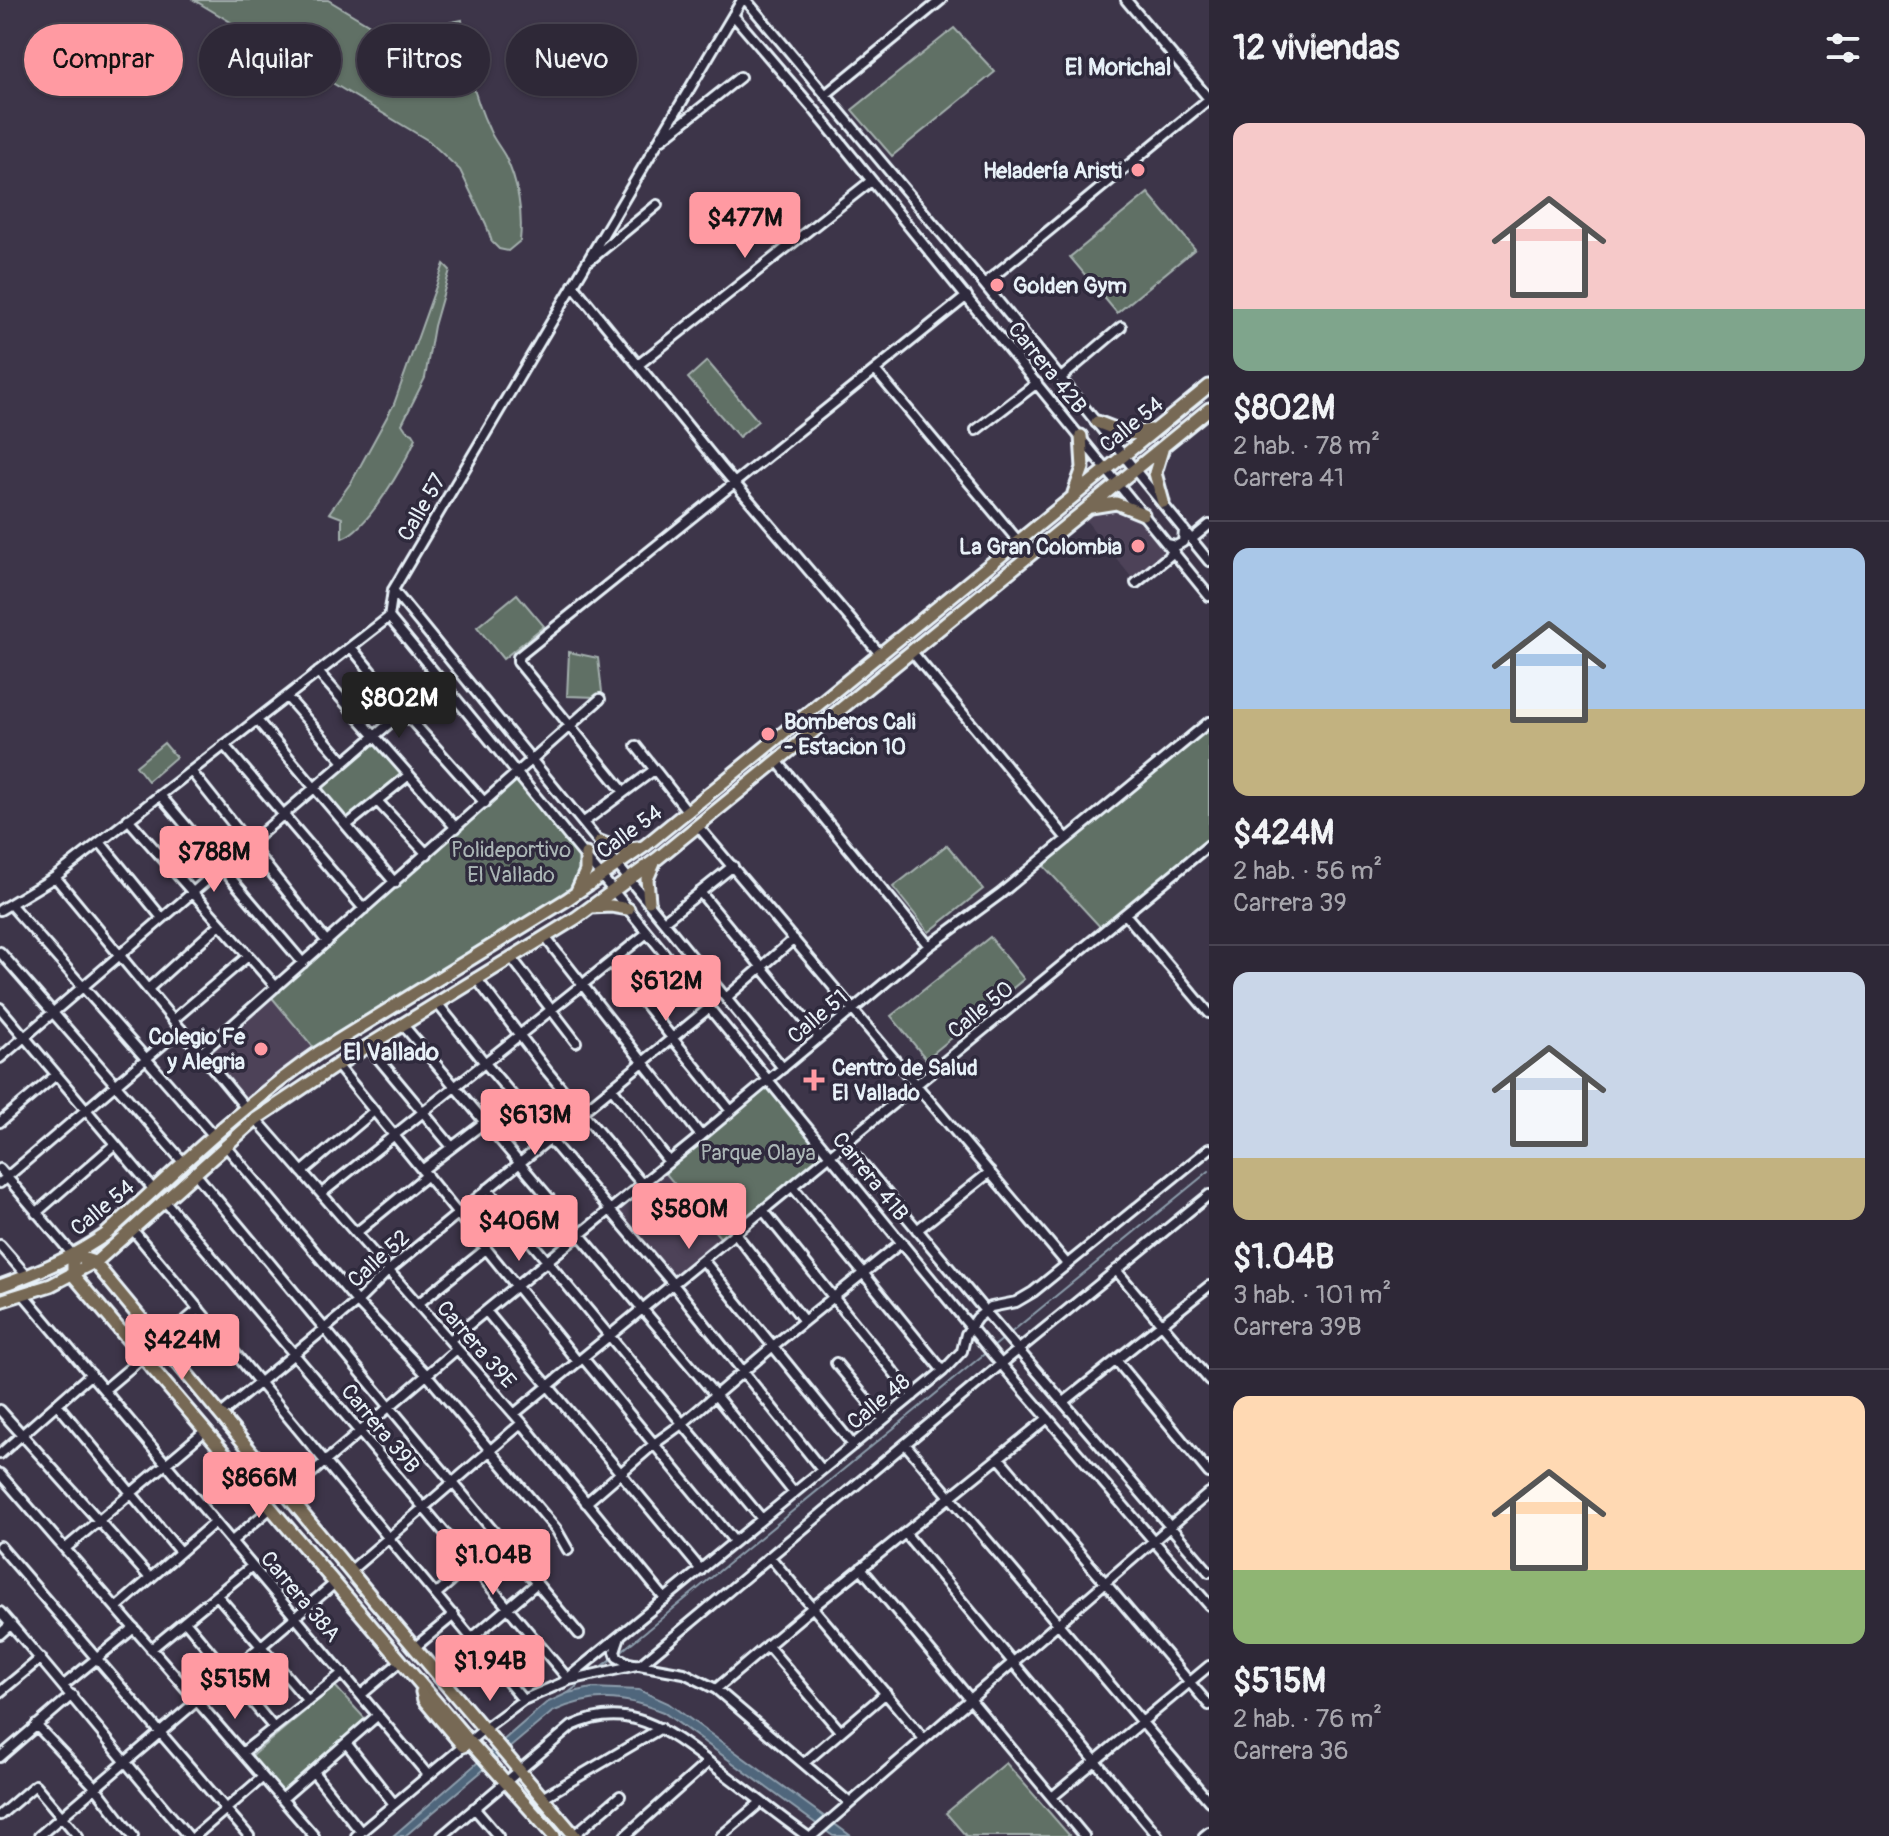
<!DOCTYPE html>
<html lang="es">
<meta charset="utf-8">
<style>
body{margin:0;font-family:Pangolin,sans-serif;background:#3a3442;color:#f1f3f6;height:100vh;display:flex;flex-direction:column;font-size:30px;white-space:nowrap}
*{box-sizing:border-box;margin:0}
p{font-size:26px;color:#a7a6ad}
.icon{flex:none;width:44px;height:44px;fill:none;stroke:currentColor;stroke-width:2;stroke-linecap:round;stroke-linejoin:round}
.map{position:relative;flex:1;overflow:hidden}
.drawer{display:flex;flex-direction:column;background:#2e2837;width:680px}
.drawer>*{flex:none}
.hud{position:absolute;left:24px;top:24px;width:760px;height:72px;display:flex;gap:16px}
.price{position:absolute;translate:-50% -68px;padding:0 18px;border-radius:8px;background:#ff9aa2;color:#111;font-size:26px;line-height:52px;filter:drop-shadow(0 2px 4px #0008)}
.price::after{content:'';position:absolute;left:50%;top:48px;width:24px;height:18px;margin-left:-12px;background:inherit;clip-path:polygon(0 0,100% 0,50% 100%)}
.price.active{background:#222;color:#fff}
ul{padding:0;list-style:none}
li{display:grid;align-content:center;gap:16px;height:424px;padding:0 24px}
li+li{border-top:2px solid #494452}
li span{display:grid;place-items:center;height:248px;border-radius:16px;color:#555}
li>.icon{margin-inline-start:auto}
span .icon{width:144px;height:144px;fill:#fffc;stroke-width:1}
li b{font-size:34px}
h2{display:flex;justify-content:space-between;align-items:center;height:96px;padding:0 24px;font-size:34px}
.tag{padding:0 28px;border-radius:36px;background:#2e2837;box-shadow:0 2px 6px #0004,0 0 0 2px #494452;font-size:28px;line-height:72px}
.tag.active{background:#ff9aa2;color:#111}
main{display:flex;flex:1;min-height:0}
.map>svg:first-child{display:block}
.built{fill:#4d4258}
.green{fill:#606f65;stroke:#a4b0ae;stroke-width:2}
.water{fill:#50667b;stroke:#8d9ead;stroke-width:2}
.lines{fill:none;stroke-linecap:round;stroke-linejoin:round}
.stream{stroke:#8d9ead;stroke-width:2}
.minor-casing{stroke:#e8f1f8;stroke-width:14}
.major-casing{stroke:#e8f1f8;stroke-width:17}
.minor{stroke:#2f2a3d;stroke-width:8}
.major{stroke:#776954;stroke-width:11}
.poi-dot{fill:#ff9aa2;stroke:#2f2a3d;stroke-width:3}
.labels{text-anchor:middle;stroke-width:7;stroke-linejoin:round;paint-order:stroke}
.poi-label{font-size:22px;font-weight:bold;fill:#e8f1f8;stroke:#2f2a3d;text-anchor:end}
.street-label{font-size:22px;fill:#e8f1f8;stroke:#2f2a3d}
.park-label{font-size:22px;fill:#abb6b6;stroke:#2f2a3d}
.neighbourhood-label{font-size:24px;font-weight:bold;fill:#e8f1f8;stroke:#2f2a3d}
</style>
<main>
<div class="map">
<svg width="1209" height="1836" viewBox="0 0 1209 1836">
<rect width="100%" height="100%" fill="#3d3549"/>
<filter id="ink" filterUnits="userSpaceOnUse"><feTurbulence type="fractalNoise" baseFrequency=".0125" numOctaves="2"/><feDisplacementMap in="SourceGraphic" scale="16" xChannelSelector="R" yChannelSelector="G"/><feConvolveMatrix kernelMatrix="1 2 1 2 8 2 1 2 1" color-interpolation-filters="sRGB"/></filter>
<g filter="url(#ink)">
<!-- built -->
<path class="built" d="M1088,508L1135,509L1174,552L1136,583L1080,513Z
M269,994L318,1053L245,1107L201,1053Z
M661,1168L724,1242L673,1284L609,1211Z"/>
<!-- green -->
<path class="green" d="M194,0H328L398,42L409,41L423,28L462,20C465,57 473,95 489,129C493,139 500,147 505,156C518,182 523,213 520,241L508,251L499,249L492,242L486,224L460,170L429,141Z
M954,28L995,72L892,156L852,110Z
M1148,193L1195,249L1117,313L1070,257Z
M444,264L450,270L434,326L425,378L402,424L406,430L413,433L416,438C405,463 368,530 342,538V518L329,513L352,481L394,404Z
M707,361L758,421L739,437L688,378Z
M517,594L544,626L503,659L477,627Z
M569,652L598,658L602,692L597,697L567,696Z
M1209,729V842L1102,929L1043,865Z
M374,736L409,775L347,825L315,787Z
M164,743L176,757L148,781L136,766Z
M519,773L586,854L580,887L318,1053L269,994Z
M947,845L983,889L929,932L893,887Z
M990,937L1024,979L926,1059L891,1016Z
M769,1080L831,1155L724,1242L661,1168Z
M335,1686L368,1722L283,1794L249,1758Z
M1006,1763L1070,1836H966L946,1813Z"/>
<!-- water -->
<path class="water" d="M592,1688L639,1690L668,1703L851,1836H833L663,1712C622,1695 592,1694 552,1712L405,1836H393L546,1703L568,1693Z"/>
<g class="lines">
<!-- stream -->
<path class="stream" d="M1008,1335L1209,1171
M993,1347L1003,1339
M618,1654L988,1351
M596,1671L613,1658
M568,1693L585,1680"/>
<!-- minor casing -->
<g class="minor-casing">
<path id="minor" d="M746,0L984,284L1209,561
M1126,0L1209,99
M733,15L816,112L1209,596
M825,95L941,0
M662,139L740,77
M590,260L657,205
M984,284L1209,99
M573,285L720,466L880,654
M638,365L871,181
M875,370L1019,542
M1061,378L1121,327
M976,430L1037,383
M1192,539L1209,525
M1167,544L1176,546L1183,542L1184,530
M1136,583L1174,552
M393,590L783,1068
M389,617L995,1357L1209,1605
M351,647L403,711L485,803
M912,652L1067,839
M318,672L456,828
M287,697L344,762
M257,720L395,883
M224,745L364,909
M636,746L688,812
M777,761L929,946
M191,771L327,942
M624,792L518,662V657L967,296
M160,795L303,963
M378,802L427,854
M128,819L276,987
M584,822L654,770
M347,825L409,775
M697,825L1067,1264
M100,842L162,918
M55,877L245,1107
M700,892L819,1037
M10,904L214,1136
M0,910L55,877L389,617L393,590L742,0
M1125,914L1209,1013
M664,921L733,866
M545,937L701,1136
M0,952L184,1163
M511,957L576,1042
M611,962L731,1111
M476,978L547,1071L642,1184
M148,989L220,924
M726,998L794,939
M437,1003L485,1063L673,1284L822,1470
M0,1008L154,1190
M173,1020L248,956
M403,1025L716,1396L794,1493
M368,1046L452,1147
M201,1053L600,699
M0,1058L441,679
M337,1065L578,1362
M612,1088L669,1162
M256,1119L522,1423L665,1599
M0,1122L56,1075
M845,1143L985,1311L1209,1572
M225,1145L357,1302L427,1375L556,1529L568,1550
M0,1169L73,1255
M422,1170L485,1122
M194,1172L579,1634
M302,1172L374,1111
M0,1183L181,1029
M792,1186L943,1371
M487,1189L762,1519
M322,1193L647,933
M164,1200L569,1680
M763,1210L913,1396
M36,1213L115,1144
M132,1229L523,1700
M917,1230L990,1172
M356,1233L427,1175
M735,1233L804,1321
M0,1245L27,1276
M703,1260L853,1445
M1116,1270L1209,1380
M23,1294L428,1775
M418,1304L486,1249
M486,1311L701,1570
M450,1340L701,1136L929,946L1000,894L1209,722
M159,1343L199,1309
M583,1358L734,1541
M1116,1360L1209,1473
M836,1363L883,1419
M104,1390L143,1357
M1064,1402L1209,1286
M57,1404L180,1552
M0,1410L150,1578
M514,1414L1209,845
M220,1415L357,1302L388,1271L709,1008
M906,1445L1209,1801
M0,1454L91,1374
M999,1458L1209,1705
M0,1474L314,1836
M286,1495L457,1349
M586,1503L654,1444L683,1423L773,1346L902,1242
M905,1533L1158,1836
M232,1541L271,1508
M0,1546L249,1836
M66,1548L206,1430
M770,1557L924,1739
M861,1568L1084,1836
M350,1571L522,1423
M436,1594L500,1539
M217,1595L308,1701
M116,1608L215,1522
M0,1612C64,1685 124,1762 188,1836
M185,1621L274,1728
M0,1634L11,1624
M620,1636L615,1651L617,1657L628,1663L684,1673L716,1689L850,1803
M472,1638L537,1583
M767,1645L840,1731
M414,1648L454,1615
M151,1649L252,1566
M563,1682L943,1371L962,1351L966,1334L977,1318L991,1307L1016,1302L1033,1292L1209,1149
M64,1685L134,1628
M716,1689L813,1607L1048,1418
M0,1692L41,1658
M361,1695L401,1661
M36,1725L96,1788L133,1836
M347,1744L394,1804
M242,1753L343,1673
M0,1757L72,1695
M804,1763L886,1693
M314,1773L361,1832
M1052,1797L1209,1666
M542,1798L661,1728
M282,1799L378,1715
M474,1808L498,1836
M0,1815L35,1785L78,1836
M574,1835L620,1796
M39,1836L335,1583
M195,1836L263,1777
M356,1836L484,1729L523,1700L569,1680L641,1664L1001,1364L1209,1195
M442,1836L572,1726C633,1697 675,1737 722,1772C750,1793 778,1815 807,1836
M625,1836L708,1762
M721,1836L761,1802
M812,1836L1209,1493
M1204,1836L1209,1832"/>
</g>
<!-- major casing -->
<g class="major-casing">
<path id="major" d="M1097,422L1128,434L1151,430
M1162,450L1155,473L1163,502
M1074,493L1083,468L1081,436
M1091,507L1116,503L1143,514
M600,842L621,850L638,848
M577,891L586,871V854
M649,901L647,879L654,863
M591,907L611,906L628,909
M73,1255L94,1262L374,1600L575,1836
M73,1255V1275L469,1741L554,1836
M0,1286C37,1273 72,1258 105,1235C174,1172 241,1106 318,1053L566,900L646,845L1209,386
M0,1301L51,1285L98,1260L256,1119L337,1065L576,918L658,858L1209,409
M422,1692L424,1700L463,1746"/>
</g>
<!-- minor -->
<use href="#minor" class="minor"/>
<!-- major -->
<use href="#major" class="major"/>
</g>
</g>
<!-- markers -->
<g class="poi-dot">
<circle cx="1138" cy="170" r="8"/>
<circle cx="997" cy="285" r="8"/>
<circle cx="1138" cy="546" r="8"/>
<circle cx="768" cy="734" r="8"/>
<circle cx="261" cy="1049" r="8"/>
<path d="M810 1068h8v8h8v8h-8v8h-8v-8h-8v-8h8z"/>
</g>
<g class="labels">
<!-- poi labels -->
<g class="poi-label">
<text x="1122" y="178">Heladería Aristi</text>
<text x="1013" y="293" text-anchor="start">Golden Gym</text>
<text x="1122" y="554">La Gran Colombia</text>
<text x="784" y="729" text-anchor="start">Bomberos Cali<tspan x="784" dy="25">- Estacion 10</tspan></text>
<text x="245" y="1044">Colegio Fe<tspan x="245" dy="25">y Alegria</tspan></text>
<text x="832" y="1075" text-anchor="start">Centro de Salud<tspan x="832" dy="25">El Vallado</tspan></text>
</g>
<!-- street labels -->
<g class="street-label">
<text transform="translate(1048 367) rotate(51)" y="8">Carrera 42B</text>
<text transform="translate(1131 424) rotate(-39)" y="8">Calle 54</text>
<text transform="translate(421 507) rotate(-60)" y="8">Calle 57</text>
<text transform="translate(629 831) rotate(-36)" y="8">Calle 54</text>
<text transform="translate(980 1009) rotate(-39)" y="8">Calle 50</text>
<text transform="translate(817 1016) rotate(-40)" y="8">Calle 51</text>
<text transform="translate(871 1176) rotate(51)" y="8">Carrera 41B</text>
<text transform="translate(102 1207) rotate(-39)" y="8">Calle 54</text>
<text transform="translate(378 1258) rotate(-42)" y="8">Calle 52</text>
<text transform="translate(477 1344) rotate(49)" y="8">Carrera 39E</text>
<text transform="translate(878 1401) rotate(-39)" y="8">Calle 48</text>
<text transform="translate(381 1428) rotate(50)" y="8">Carrera 39B</text>
<text transform="translate(301 1596) rotate(50)" y="8">Carrera 38A</text>
</g>
<!-- park labels -->
<g class="park-label">
<text x="511" y="857">Polideportivo<tspan x="511" dy="25">El Vallado</tspan></text>
<text x="758" y="1160">Parque Olaya</text>
</g>
<!-- neighbourhood labels -->
<g class="neighbourhood-label">
<text x="1118" y="75">El Morichal</text>
<text x="391" y="1060">El Vallado</text>
</g>
</g>
</svg>
<b class="price" style="left:745px;top:260px">$477M</b>
<b class="price active" style="left:399px;top:740px">$802M</b>
<b class="price" style="left:214px;top:894px">$788M</b>
<b class="price" style="left:666px;top:1023px">$612M</b>
<b class="price" style="left:535px;top:1157px">$613M</b>
<b class="price" style="left:689px;top:1251px">$580M</b>
<b class="price" style="left:519px;top:1263px">$406M</b>
<b class="price" style="left:182px;top:1382px">$424M</b>
<b class="price" style="left:259px;top:1520px">$866M</b>
<b class="price" style="left:493px;top:1597px">$1.04B</b>
<b class="price" style="left:490px;top:1703px">$1.94B</b>
<b class="price" style="left:235px;top:1721px">$515M</b>
<div class="hud">
<a class="tag active">Comprar</a>
<a class="tag">Alquilar</a>
<a class="tag">Filtros</a>
<a class="tag">Nuevo</a>
</div>
</div>
<section class="drawer">
<h2>12 viviendas<svg class="icon" aria-label="filters" viewBox="0 0 24 24"><path d="M4 7h16M4 17h16"/><circle cx="9" cy="7" r="2"/><circle cx="15" cy="17" r="2"/></svg></h2>
<ul>
<li><span style="background:linear-gradient(#f6c9c9 75%,#7fa58c 0)"><svg class="icon" aria-label="home" viewBox="0 0 24 24"><path d="M3 11l9-7 9 7M6 9v11h12V9"/></svg></span><div><b>$802M</b><p>2 hab. · 78 m²</p><p>Carrera 41</p></div></li>
<li><span style="background:linear-gradient(#a9c7e8 65%,#c2b280 0)"><svg class="icon" aria-label="home" viewBox="0 0 24 24"><path d="M3 11l9-7 9 7M6 9v11h12V9"/></svg></span><div><b>$424M</b><p>2 hab. · 56 m²</p><p>Carrera 39</p></div></li>
<li><span style="background:linear-gradient(#c9d6e8 75%,#c2b280 0)"><svg class="icon" aria-label="home" viewBox="0 0 24 24"><path d="M3 11l9-7 9 7M6 9v11h12V9"/></svg></span><div><b>$1.04B</b><p>3 hab. · 101 m²</p><p>Carrera 39B</p></div></li>
<li><span style="background:linear-gradient(#ffd9b3 70%,#8fb573 0)"><svg class="icon" aria-label="home" viewBox="0 0 24 24"><path d="M3 11l9-7 9 7M6 9v11h12V9"/></svg></span><div><b>$515M</b><p>2 hab. · 76 m²</p><p>Carrera 36</p></div></li>
</ul>
</section>
</main>
